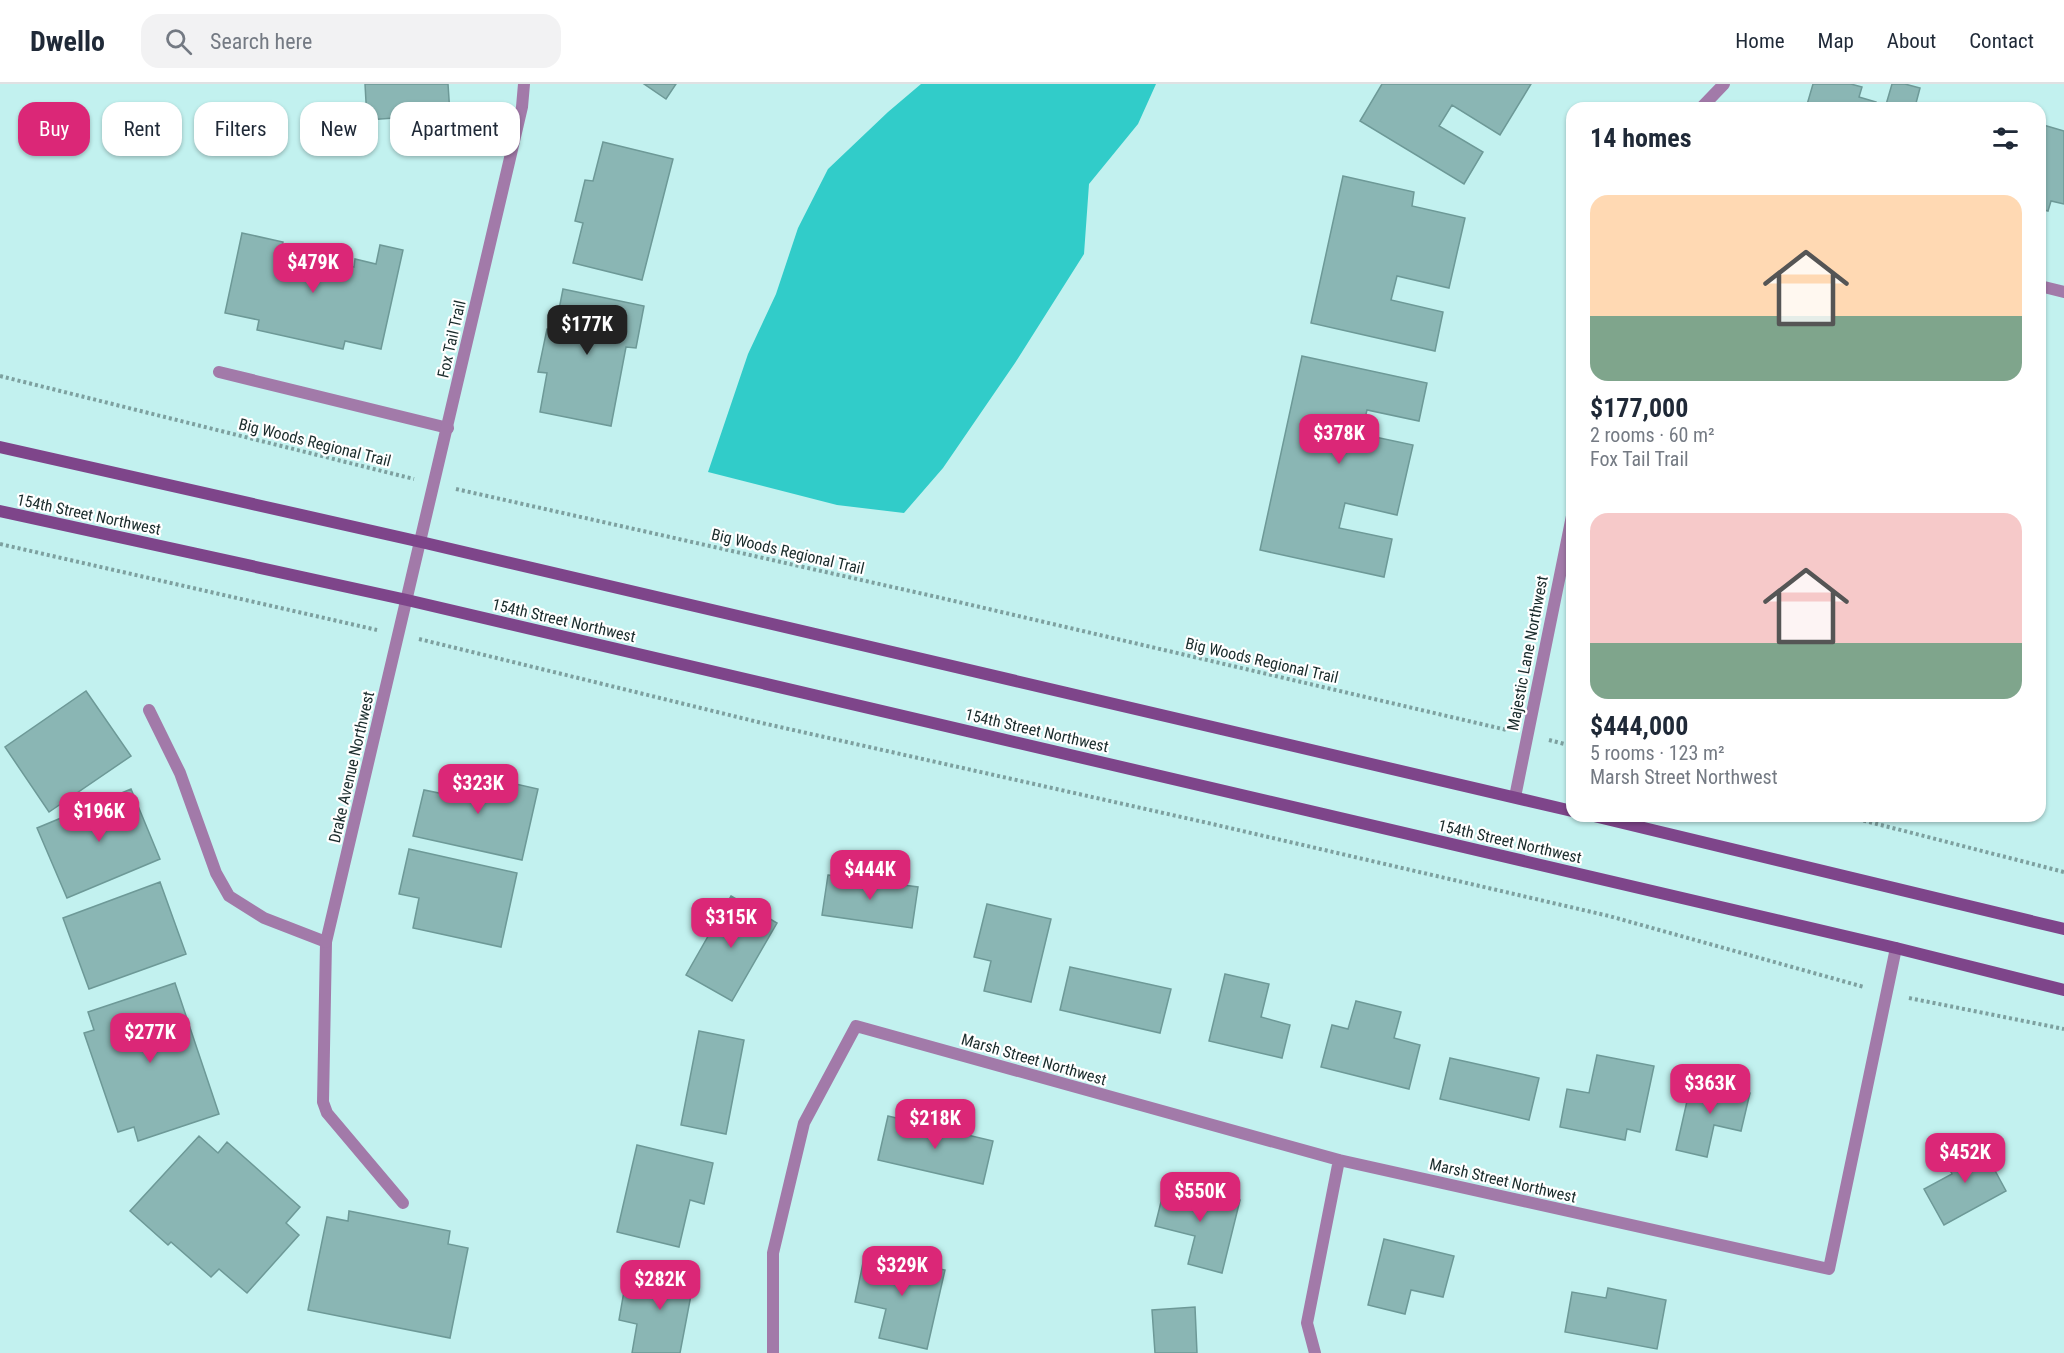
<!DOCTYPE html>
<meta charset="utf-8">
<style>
body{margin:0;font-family:"Roboto Condensed",sans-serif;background:#f2f2f3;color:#1f2937;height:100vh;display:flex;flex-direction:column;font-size:22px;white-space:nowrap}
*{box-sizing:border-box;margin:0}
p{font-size:20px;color:#747a83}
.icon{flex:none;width:33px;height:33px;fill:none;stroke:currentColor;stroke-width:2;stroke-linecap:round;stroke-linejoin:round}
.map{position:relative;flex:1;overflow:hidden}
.drawer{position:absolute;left:1566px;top:18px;width:480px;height:720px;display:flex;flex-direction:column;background:#fff;border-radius:18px;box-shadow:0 2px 4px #0004}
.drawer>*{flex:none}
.top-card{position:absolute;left:18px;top:18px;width:570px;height:54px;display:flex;gap:12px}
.price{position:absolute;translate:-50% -51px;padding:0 14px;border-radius:12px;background:#db2777;color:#fff;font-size:20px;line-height:39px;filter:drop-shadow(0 2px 3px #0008)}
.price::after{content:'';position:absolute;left:50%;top:36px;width:18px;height:14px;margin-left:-9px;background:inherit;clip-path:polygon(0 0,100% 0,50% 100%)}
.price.active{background:#222;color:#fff}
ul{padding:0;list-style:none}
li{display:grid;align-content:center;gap:12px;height:318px;padding:0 24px}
li span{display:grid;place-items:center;height:186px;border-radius:18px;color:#555}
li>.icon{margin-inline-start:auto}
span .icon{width:108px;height:108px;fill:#fffc;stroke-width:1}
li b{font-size:26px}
h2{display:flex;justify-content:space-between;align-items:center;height:72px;padding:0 24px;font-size:26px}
.chip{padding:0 21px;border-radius:18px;background:#fff;box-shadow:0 2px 4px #0004;font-size:21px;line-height:54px}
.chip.active{background:#db2777;color:#fff}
header{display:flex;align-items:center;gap:36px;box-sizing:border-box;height:84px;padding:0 30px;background:#fff;border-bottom:2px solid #e0e1e3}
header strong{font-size:28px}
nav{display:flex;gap:33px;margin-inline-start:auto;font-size:21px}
.search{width:420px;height:54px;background:#f2f2f3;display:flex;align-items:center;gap:15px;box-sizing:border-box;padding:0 21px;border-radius:18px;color:#747a83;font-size:22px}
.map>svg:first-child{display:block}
.water{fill:#31ccc9}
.building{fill:#8ab6b4;stroke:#6d9997;stroke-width:1.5}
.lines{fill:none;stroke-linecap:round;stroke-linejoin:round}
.path{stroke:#7da09f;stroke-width:4;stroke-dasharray:3 3;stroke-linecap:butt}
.lane{stroke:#a27aa9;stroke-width:12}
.street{stroke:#a27aa9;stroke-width:12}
.secondary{stroke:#7e458a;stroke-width:12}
.labels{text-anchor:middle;stroke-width:4.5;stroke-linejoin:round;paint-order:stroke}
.street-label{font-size:16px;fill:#192b2b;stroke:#fff}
</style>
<header>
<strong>Dwello</strong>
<div class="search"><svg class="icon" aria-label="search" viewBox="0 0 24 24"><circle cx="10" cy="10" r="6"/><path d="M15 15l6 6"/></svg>Search here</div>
<nav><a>Home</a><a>Map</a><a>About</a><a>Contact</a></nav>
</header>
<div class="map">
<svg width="2064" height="1269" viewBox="0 0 2064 1269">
<rect width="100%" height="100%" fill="#c2f1ef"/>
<!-- water -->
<path class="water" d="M921,0H1156L1138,40L1089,100L1084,170L1015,279L943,384L904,429L837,421L708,388L748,270L776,210L798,144L828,85L888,28Z"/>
<!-- building -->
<path class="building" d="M365,0H448L450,30L367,36Z
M644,0H676L666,15Z
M1382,0H1531L1500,51L1452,21L1439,42L1483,68L1464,100L1360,37Z
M1813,0H1851L1862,3L1859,13L1876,18L1874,24H1806Z
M1892,0H1905L1920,4L1915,23L1918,24H1885Z
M2040,40L2064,47V120L2051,117L2048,127L2040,125Z
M603,58L673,75L642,196L573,179L583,139L575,137L585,96L593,97Z
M1343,92L1414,108L1412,122L1465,134L1449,204L1397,192L1391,216L1443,228L1435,267L1311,239Z
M242,149L283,158L281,167L354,183L355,175L376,180L380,161L403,166L381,265L345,257L343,265L257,246L259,236L225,229Z
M563,205L644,222L636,264L626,263L611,342L540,328L547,289L538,288L547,245L555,246Z
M1302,272L1427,299L1419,337L1367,326L1361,350L1413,361L1397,431L1345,419L1339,444L1392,455L1384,493L1260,466Z
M86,607L131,672L49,728L5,663Z
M450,685L538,705L522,776L413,752L424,706L444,710Z
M131,705L160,775L67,814L37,744Z
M409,765L517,789L501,863L413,844L419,814L399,810Z
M828,791L918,803L912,844L822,831Z
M160,798L186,870L89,905L63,834Z
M731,812L777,839L732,917L686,891Z
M987,820L1051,835L1031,918L984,907L991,877L974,873Z
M1070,883L1171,905L1160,949L1060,926Z
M1225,890L1269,900L1261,933L1290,941L1282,974L1209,957Z
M175,899L219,1030L138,1057L134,1043L118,1048L84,949L94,946L88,928Z
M1356,917L1401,928L1394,954L1420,961L1409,1005L1321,983L1332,941L1348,945Z
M699,947L744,956L726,1050L681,1041Z
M1597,971L1654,982L1640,1048L1627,1045L1625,1056L1560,1043L1567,1005L1589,1009Z
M1450,974L1539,994L1529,1036L1440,1015Z
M1692,995L1750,1009L1741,1047L1714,1041L1707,1073L1676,1066Z
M888,1032L993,1057L983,1100L878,1076Z
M199,1052L218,1069L227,1058L300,1123L286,1139L299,1151L247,1209L219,1185L211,1193L171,1158L168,1161L130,1127Z
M1979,1057L2006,1107L1944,1141L1924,1105L1952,1090L1944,1075Z
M637,1061L713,1079L704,1120L690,1116L679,1163L617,1148Z
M1166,1098L1240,1116L1222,1189L1188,1180L1195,1152L1155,1142Z
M349,1127L450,1147L448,1160L468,1164L450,1254L308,1226L327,1133L348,1137Z
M1384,1155L1454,1172L1443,1213L1411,1206L1405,1230L1368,1221Z
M865,1169L945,1186L927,1265L879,1254L886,1225L855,1218Z
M652,1182L695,1190L680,1269H632L637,1240L619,1236L624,1207L646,1211Z
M1608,1204L1666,1216L1657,1265L1565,1248L1572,1208L1606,1214Z
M1195,1223L1197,1269H1155L1152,1226Z"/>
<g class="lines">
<!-- path -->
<path class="path" d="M0,292L414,395
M456,405L937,513L1507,646
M0,460L377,546
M419,555L762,639L1208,739L1609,832L1864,903
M1549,656L1572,662
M1846,732L2064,788
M1909,914L2064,945"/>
<!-- lane -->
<path class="lane" d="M219,288L448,344
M149,626L180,689L216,789L229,812L264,834L326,858L323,1018L327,1029L403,1119"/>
<!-- street -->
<path class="street" d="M1701,24L1724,0
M2040,202L2064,208
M1515,713L1572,432
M326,858L522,23L524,0
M773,1269V1169L804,1039L856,942L1339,1076L1829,1185L1896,864
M1315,1269L1307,1239L1339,1076"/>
<!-- secondary -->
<path class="secondary" d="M0,363L421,458L1572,727
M0,427L407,516L1896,864L2064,906
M1594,732L2064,845"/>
</g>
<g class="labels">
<!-- street labels -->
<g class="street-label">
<text transform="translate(451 255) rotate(-77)" y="6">Fox Tail Trail</text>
<text transform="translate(315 358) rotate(14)" y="6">Big Woods Regional Trail</text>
<text transform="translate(89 430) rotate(12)" y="6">154th Street Northwest</text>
<text transform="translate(788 467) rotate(13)" y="6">Big Woods Regional Trail</text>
<text transform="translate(564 536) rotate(13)" y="6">154th Street Northwest</text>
<text transform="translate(1527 569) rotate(-79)" y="6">Majestic Lane Northwest</text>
<text transform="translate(1262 576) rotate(13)" y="6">Big Woods Regional Trail</text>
<text transform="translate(1037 646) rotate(13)" y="6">154th Street Northwest</text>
<text transform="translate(351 683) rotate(-77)" y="6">Drake Avenue Northwest</text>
<text transform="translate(1510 757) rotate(13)" y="6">154th Street Northwest</text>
<text transform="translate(1034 975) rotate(16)" y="6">Marsh Street Northwest</text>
<text transform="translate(1503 1096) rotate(13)" y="6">Marsh Street Northwest</text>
</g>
</g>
</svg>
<b class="price" style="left:313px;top:210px">$479K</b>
<b class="price active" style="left:587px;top:272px">$177K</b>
<b class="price" style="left:1339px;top:381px">$378K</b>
<b class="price" style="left:478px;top:731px">$323K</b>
<b class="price" style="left:99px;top:759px">$196K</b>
<b class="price" style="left:870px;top:817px">$444K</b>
<b class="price" style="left:731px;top:865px">$315K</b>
<b class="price" style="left:150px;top:980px">$277K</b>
<b class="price" style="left:1710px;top:1031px">$363K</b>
<b class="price" style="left:935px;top:1066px">$218K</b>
<b class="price" style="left:1965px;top:1100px">$452K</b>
<b class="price" style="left:1200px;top:1139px">$550K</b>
<b class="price" style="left:902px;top:1213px">$329K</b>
<b class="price" style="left:660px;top:1227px">$282K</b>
<div class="top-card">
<a class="chip active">Buy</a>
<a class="chip">Rent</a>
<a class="chip">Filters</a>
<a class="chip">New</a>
<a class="chip">Apartment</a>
</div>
<section class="drawer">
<h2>14 homes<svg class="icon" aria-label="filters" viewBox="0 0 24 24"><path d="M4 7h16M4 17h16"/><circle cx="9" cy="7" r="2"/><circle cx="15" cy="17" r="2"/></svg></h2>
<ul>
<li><span style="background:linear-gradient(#ffd9b3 65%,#7fa58c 0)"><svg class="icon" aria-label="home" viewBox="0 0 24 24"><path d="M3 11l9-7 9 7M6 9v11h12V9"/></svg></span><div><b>$177,000</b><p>2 rooms · 60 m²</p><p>Fox Tail Trail</p></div></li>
<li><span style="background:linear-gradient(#f6c9c9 70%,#7fa58c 0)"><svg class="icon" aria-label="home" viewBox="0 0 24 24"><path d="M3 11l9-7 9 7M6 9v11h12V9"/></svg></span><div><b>$444,000</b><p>5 rooms · 123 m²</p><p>Marsh Street Northwest</p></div></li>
</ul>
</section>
</div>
